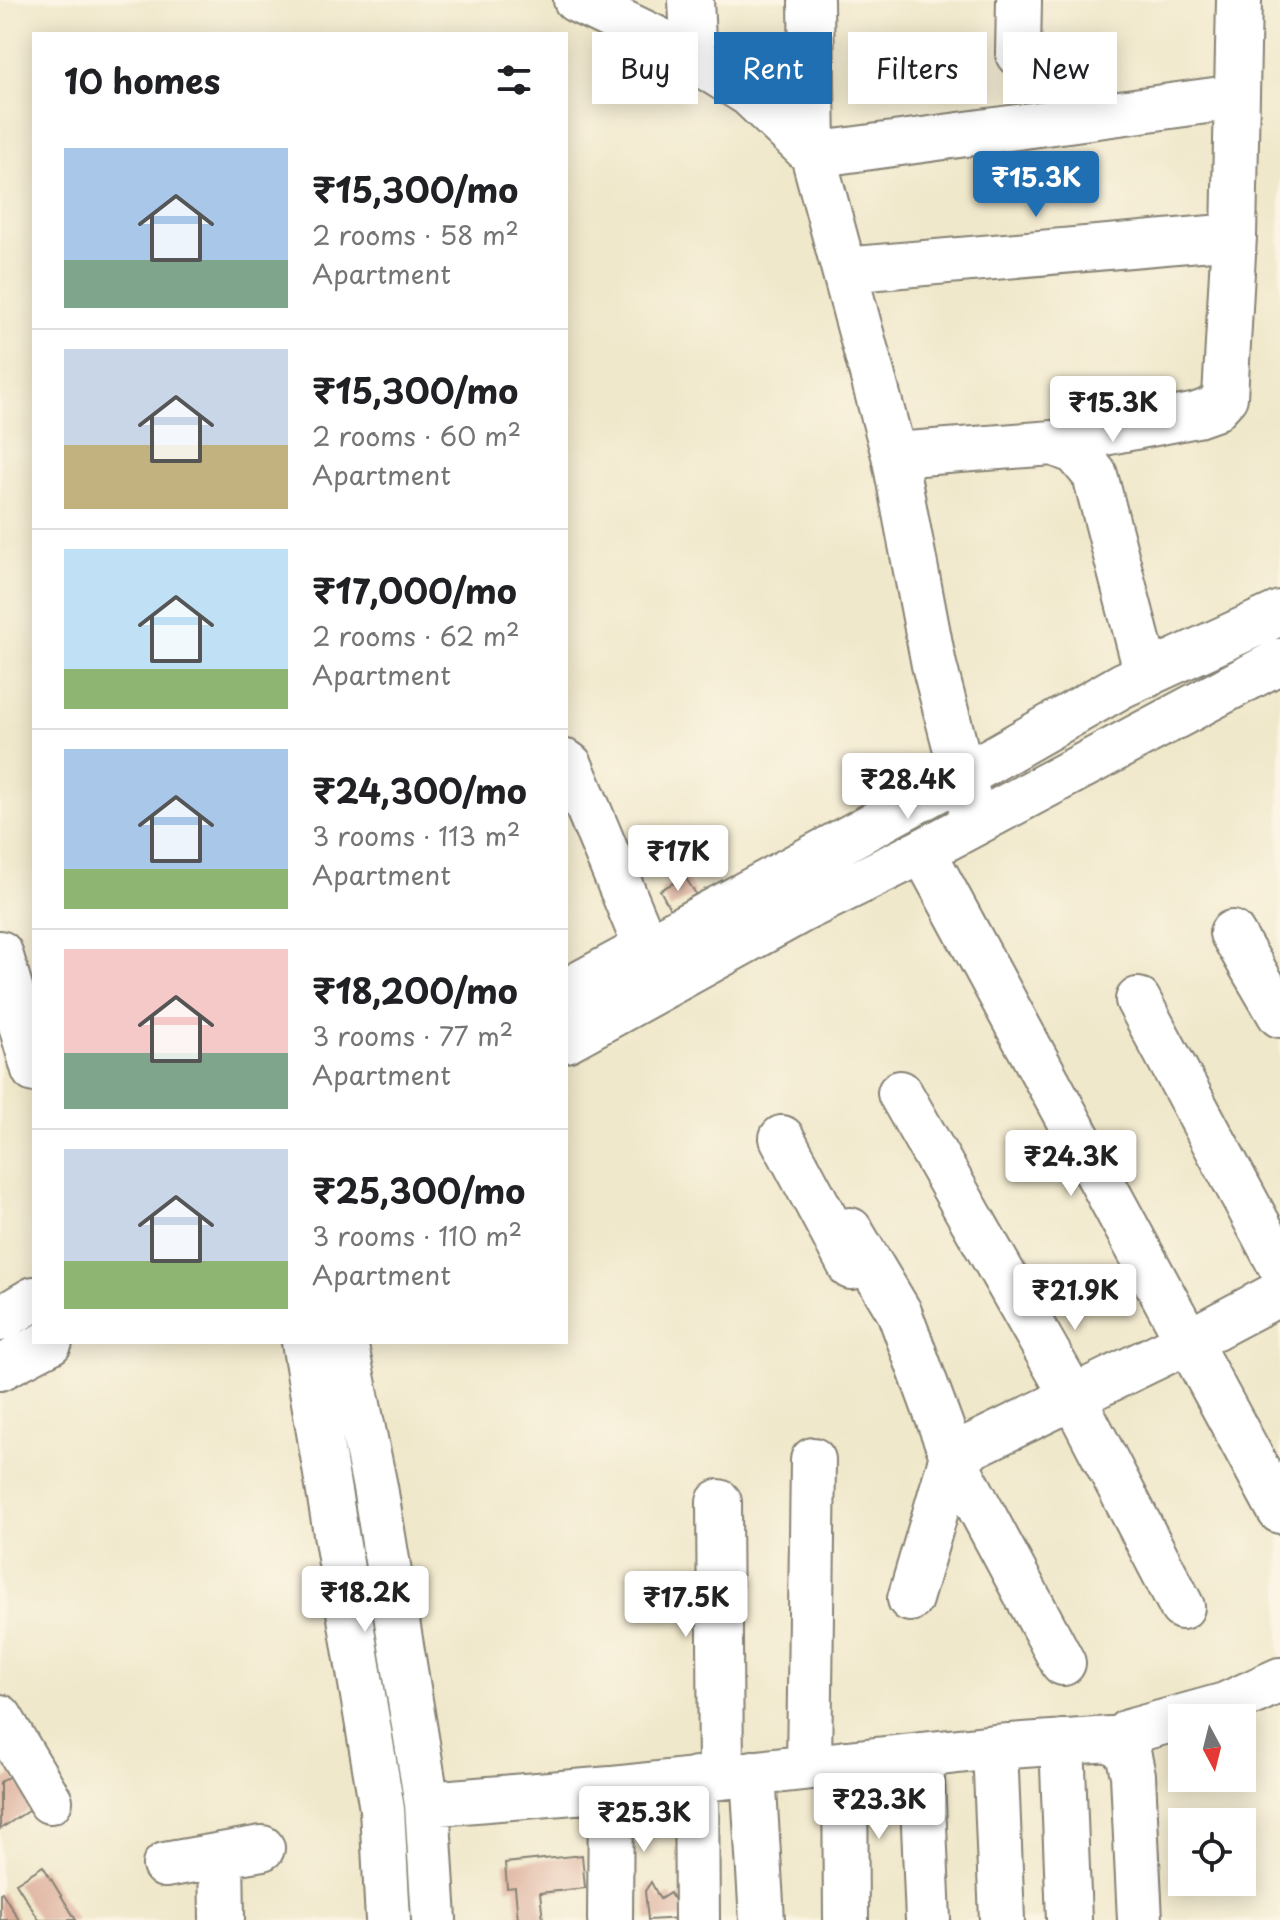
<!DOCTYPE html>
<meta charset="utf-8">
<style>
body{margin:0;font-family:"Playpen Sans",sans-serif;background:#f6f6f6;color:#202124;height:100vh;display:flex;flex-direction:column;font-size:30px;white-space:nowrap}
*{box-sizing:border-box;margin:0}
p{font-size:26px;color:#757577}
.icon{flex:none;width:44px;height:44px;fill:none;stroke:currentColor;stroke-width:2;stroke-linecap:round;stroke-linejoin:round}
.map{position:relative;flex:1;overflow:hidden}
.panel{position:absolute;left:32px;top:32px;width:536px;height:1312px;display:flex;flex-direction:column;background:#fff;border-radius:0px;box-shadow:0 4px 20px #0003}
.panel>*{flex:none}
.banner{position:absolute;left:592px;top:32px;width:568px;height:72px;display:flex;gap:16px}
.needle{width:52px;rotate:173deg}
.buttons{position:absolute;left:1168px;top:1704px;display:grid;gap:16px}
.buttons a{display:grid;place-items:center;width:88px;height:88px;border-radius:0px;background:#fff;box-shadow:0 4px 20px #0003;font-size:40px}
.price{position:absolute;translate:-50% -68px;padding:0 18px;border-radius:8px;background:#fff;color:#222;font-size:26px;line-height:52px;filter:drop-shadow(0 2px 4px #0008)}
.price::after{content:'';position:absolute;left:50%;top:48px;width:24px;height:18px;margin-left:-12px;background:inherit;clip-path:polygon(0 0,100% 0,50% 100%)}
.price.current{background:#1f6fb2;color:#fff}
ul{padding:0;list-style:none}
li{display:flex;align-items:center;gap:24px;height:200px;padding:0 32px}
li+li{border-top:2px solid #e0e0e0}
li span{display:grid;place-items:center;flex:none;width:224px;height:160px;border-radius:0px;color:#555}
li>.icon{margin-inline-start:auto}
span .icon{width:96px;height:96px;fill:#fffc;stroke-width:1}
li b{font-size:34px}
h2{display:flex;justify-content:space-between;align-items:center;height:96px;padding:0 32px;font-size:34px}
.pill{padding:0 28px;border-radius:0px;background:#fff;box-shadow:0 4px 20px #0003;font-size:28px;line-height:72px}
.pill.current{background:#1f6fb2;color:#fff}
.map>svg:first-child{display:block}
.building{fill:#ddae9b}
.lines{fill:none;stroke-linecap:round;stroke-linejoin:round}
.minor-casing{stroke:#868274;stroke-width:48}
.major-casing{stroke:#868274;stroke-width:48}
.minor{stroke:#fff;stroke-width:44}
.major{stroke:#fff;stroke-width:44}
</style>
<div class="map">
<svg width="1280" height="1920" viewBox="0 0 1280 1920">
<rect width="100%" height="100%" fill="#fcf5e5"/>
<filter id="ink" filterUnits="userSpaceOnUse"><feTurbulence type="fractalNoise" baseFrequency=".0125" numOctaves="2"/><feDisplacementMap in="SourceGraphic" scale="16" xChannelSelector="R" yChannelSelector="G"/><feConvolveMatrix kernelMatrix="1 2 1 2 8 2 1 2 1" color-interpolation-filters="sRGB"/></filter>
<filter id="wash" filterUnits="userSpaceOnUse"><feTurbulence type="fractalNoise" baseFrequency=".006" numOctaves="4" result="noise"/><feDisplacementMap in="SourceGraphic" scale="32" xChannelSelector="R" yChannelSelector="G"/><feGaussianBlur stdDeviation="1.8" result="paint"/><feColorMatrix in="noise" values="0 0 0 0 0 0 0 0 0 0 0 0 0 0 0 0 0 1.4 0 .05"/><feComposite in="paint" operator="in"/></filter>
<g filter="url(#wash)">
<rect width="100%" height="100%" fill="#f0e8cb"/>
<g id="blocks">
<!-- building -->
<path class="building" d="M685,877L696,894L670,909L660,890Z
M13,1774L34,1807L0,1829V1782Z
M582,1855L585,1888L540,1893L543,1920H518L515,1887L507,1888L505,1863Z
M43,1866L76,1920H39L16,1883Z
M651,1882L660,1899L670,1893L673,1899L681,1896L683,1918L648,1920L645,1891Z
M2,1892L19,1920H0V1893Z"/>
</g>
</g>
<g filter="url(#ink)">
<use href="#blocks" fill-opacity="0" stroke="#868274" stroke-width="2"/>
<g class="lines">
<!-- minor casing -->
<g class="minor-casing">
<path id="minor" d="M576,0L674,47L749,94L813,155L894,455L934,665L975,823
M691,0L694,61
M811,0L813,155L1236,97
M1018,54L1019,0
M844,270L1234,236
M1053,443L1197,415L1214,409L1225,397L1234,236L1239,0
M894,455L1053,443L1076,452L1095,475L1147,675
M566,762L570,765L646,947
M923,851L1280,1511
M1232,933L1280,1015
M0,953L34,1070
M1138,1000L1280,1265
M900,1093L1073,1397L1182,1607
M782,1138L851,1267
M850,1230L899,1312L952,1456L910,1599
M304,1342L382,1809L388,1920
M345,1342L375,1487L427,1804L434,1920
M719,1502L721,1776
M1063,1663L952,1456L1187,1342L1280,1293
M0,1717L50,1801
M1128,1732L1225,1705L1280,1680
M1062,1742L1069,1920
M995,1747L1002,1920
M921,1755L928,1920
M845,1763L846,1920
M809,1767L813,1460
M753,1773L762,1920
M696,1779L697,1920
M427,1804L611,1789L995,1747L1111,1739L1128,1752L1133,1775L1140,1920
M221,1855L222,1920
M165,1865L262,1848
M610,1920L611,1789"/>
</g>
<!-- major casing -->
<g class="major-casing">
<path id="major" d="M566,991L965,775L1123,685L1280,613
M566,1040L802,910L923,851L1280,661
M0,1319L34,1299
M0,1368L50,1342"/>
</g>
<!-- minor -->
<use href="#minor" class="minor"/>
<!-- major -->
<use href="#major" class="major"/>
</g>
</g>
</svg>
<div class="buttons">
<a><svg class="needle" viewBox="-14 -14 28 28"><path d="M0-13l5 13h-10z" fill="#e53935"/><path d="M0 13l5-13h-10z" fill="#757577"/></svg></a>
<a><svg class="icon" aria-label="locate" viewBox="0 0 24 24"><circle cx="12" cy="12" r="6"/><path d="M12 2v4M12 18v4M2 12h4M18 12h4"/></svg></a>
</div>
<b class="price current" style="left:1036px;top:219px">₹15.3K</b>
<b class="price" style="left:1113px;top:444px">₹15.3K</b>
<b class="price" style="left:908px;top:821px">₹28.4K</b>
<b class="price" style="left:678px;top:893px">₹17K</b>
<b class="price" style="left:1071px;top:1198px">₹24.3K</b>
<b class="price" style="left:1075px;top:1332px">₹21.9K</b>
<b class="price" style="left:365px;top:1634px">₹18.2K</b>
<b class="price" style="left:686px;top:1639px">₹17.5K</b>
<b class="price" style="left:879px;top:1841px">₹23.3K</b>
<b class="price" style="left:644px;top:1854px">₹25.3K</b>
<div class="banner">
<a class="pill">Buy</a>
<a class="pill current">Rent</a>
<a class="pill">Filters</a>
<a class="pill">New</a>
</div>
<section class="panel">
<h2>10 homes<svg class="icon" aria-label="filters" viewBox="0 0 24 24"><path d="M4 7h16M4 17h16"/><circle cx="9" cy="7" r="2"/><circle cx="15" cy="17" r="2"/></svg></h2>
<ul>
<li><span style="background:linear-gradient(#a9c7e8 70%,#7fa58c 0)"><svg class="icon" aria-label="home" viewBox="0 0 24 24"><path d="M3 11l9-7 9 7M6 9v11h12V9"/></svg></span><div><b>₹15,300/mo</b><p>2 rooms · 58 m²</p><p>Apartment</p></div></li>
<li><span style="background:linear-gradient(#c9d6e8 60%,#c2b280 0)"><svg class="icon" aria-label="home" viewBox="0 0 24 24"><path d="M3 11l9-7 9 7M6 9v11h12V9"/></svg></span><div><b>₹15,300/mo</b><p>2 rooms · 60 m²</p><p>Apartment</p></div></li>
<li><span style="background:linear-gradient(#bfe0f5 75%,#8fb573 0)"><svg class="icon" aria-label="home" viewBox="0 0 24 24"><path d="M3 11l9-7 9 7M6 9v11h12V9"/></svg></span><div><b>₹17,000/mo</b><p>2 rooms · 62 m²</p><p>Apartment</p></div></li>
<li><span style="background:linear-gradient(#a9c7e8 75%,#8fb573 0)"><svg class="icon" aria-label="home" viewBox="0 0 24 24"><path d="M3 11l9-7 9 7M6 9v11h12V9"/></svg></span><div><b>₹24,300/mo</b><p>3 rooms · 113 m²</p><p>Apartment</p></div></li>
<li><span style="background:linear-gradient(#f6c9c9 65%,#7fa58c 0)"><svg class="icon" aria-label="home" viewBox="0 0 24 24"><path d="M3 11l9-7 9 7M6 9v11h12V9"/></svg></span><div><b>₹18,200/mo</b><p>3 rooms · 77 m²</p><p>Apartment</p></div></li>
<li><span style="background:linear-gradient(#c9d6e8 70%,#8fb573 0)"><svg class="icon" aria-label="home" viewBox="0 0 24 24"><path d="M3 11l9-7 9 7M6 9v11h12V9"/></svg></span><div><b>₹25,300/mo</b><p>3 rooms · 110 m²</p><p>Apartment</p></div></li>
</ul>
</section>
</div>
